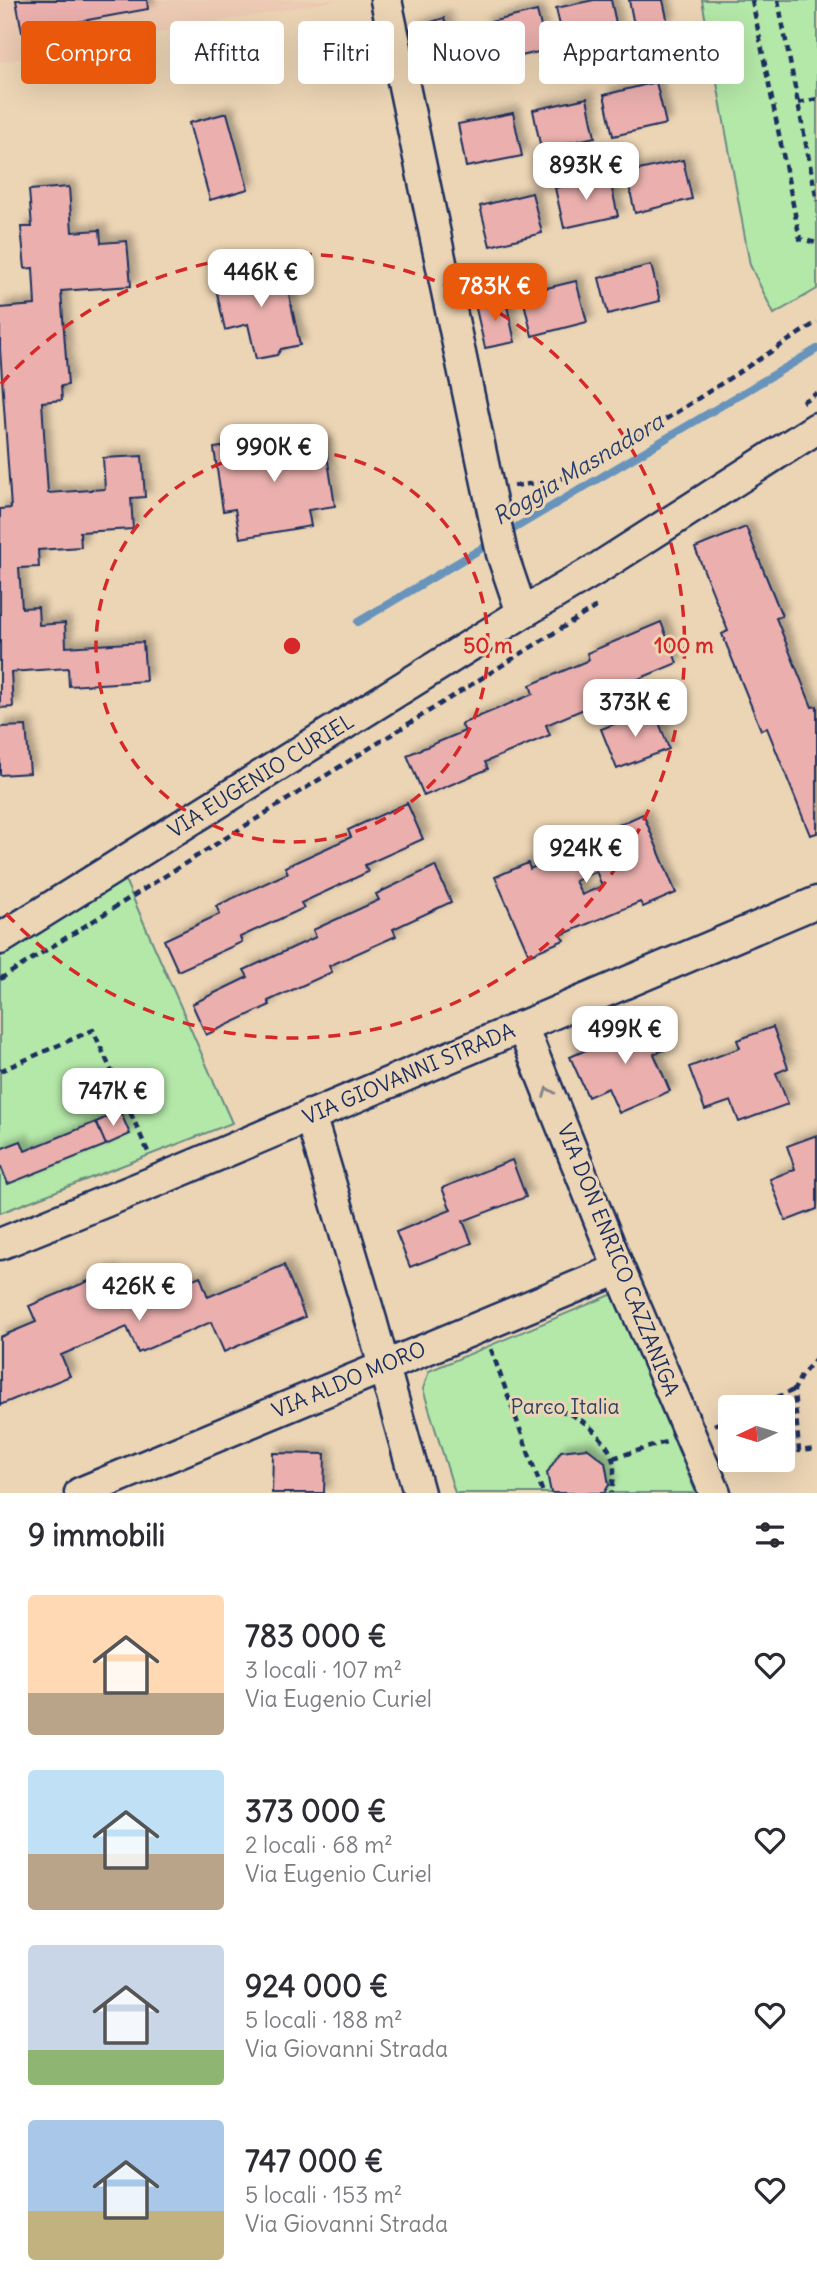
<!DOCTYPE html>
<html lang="it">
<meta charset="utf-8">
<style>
body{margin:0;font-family:Delius,sans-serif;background:#f2f2f3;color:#2b2b33;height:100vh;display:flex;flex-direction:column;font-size:26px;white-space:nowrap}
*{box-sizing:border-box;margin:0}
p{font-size:23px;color:#7c7c81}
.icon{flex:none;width:38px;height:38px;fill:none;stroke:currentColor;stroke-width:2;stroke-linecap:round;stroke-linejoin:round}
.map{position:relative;height:1493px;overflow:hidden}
.side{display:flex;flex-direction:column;background:#fff;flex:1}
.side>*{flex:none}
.guide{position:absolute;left:21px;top:21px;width:775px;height:63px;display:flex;gap:14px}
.needle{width:46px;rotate:266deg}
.controls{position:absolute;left:718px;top:1395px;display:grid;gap:14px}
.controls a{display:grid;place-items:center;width:77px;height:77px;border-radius:7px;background:#fff;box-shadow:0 7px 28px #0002;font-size:35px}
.price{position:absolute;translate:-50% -60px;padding:0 16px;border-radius:14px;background:#fff;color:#222;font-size:23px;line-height:46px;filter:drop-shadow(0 2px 4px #0008)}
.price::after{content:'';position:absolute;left:50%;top:42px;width:21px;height:16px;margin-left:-10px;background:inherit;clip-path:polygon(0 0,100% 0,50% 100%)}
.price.current{background:#ea580c;color:#fff}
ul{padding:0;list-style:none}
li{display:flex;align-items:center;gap:21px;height:175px;padding:0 28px}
li span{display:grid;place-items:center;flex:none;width:196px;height:140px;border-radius:7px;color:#555}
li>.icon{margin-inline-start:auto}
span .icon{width:84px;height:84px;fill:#fffc;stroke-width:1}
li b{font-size:30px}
h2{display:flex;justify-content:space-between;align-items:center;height:84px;padding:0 28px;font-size:30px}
.chip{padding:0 24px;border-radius:7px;background:#fff;box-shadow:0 7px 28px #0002;font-size:24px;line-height:63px}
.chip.current{background:#ea580c;color:#fff}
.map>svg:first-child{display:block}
.built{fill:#eccab3}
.green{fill:#b4e8a8;stroke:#688c83;stroke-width:2}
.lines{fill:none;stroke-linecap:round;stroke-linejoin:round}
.stream{stroke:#6794bc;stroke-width:8}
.building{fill:#ebb0ae;stroke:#1b2f5e;stroke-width:2;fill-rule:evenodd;filter:url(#shadow)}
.minor-casing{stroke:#1b2f5e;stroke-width:35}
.path{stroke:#1b2f5e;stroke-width:4.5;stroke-dasharray:7 5;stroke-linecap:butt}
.minor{stroke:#ecd5b5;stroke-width:30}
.oneway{stroke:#84828a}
.ring{fill:none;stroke:#d62828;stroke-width:3.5;stroke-dasharray:12 9}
.labels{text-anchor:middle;stroke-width:6;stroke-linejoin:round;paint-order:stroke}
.street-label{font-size:21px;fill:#1b2f5e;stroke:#ecd5b5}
.park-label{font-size:21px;fill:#2a4265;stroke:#ecd5b5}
.water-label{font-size:23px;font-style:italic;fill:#28406e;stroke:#ecd5b5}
.centre{fill:#d62828;stroke:#ecd5b5;stroke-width:3.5}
.ring-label{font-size:21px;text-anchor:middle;font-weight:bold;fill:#d62828;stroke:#ecd5b5;stroke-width:6;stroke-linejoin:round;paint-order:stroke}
</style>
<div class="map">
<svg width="817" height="1493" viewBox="0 0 817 1493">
<defs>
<filter id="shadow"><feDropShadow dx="6" dy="-6" stdDeviation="3.5" flood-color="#0004"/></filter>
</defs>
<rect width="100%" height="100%" fill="#ecd5b5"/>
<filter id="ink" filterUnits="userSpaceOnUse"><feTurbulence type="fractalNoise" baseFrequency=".0143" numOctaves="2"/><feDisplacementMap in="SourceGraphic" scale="14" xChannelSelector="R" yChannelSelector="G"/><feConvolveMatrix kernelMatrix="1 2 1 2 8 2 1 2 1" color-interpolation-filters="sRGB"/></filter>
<g filter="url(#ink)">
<!-- built -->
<path class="built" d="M0,0H338L0,62Z"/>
<!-- green -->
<path class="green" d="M702,0H817V289L774,314L750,265Z
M125,880L232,1123L0,1213V957Z
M613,1294L696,1493H455L423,1389L429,1371Z"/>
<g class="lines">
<!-- stream -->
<path class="stream" d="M505,534L817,349
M358,622L494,541"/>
</g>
<!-- building -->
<path class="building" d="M16,0H147L148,9L22,32Z
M594,0H611L619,37L565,48L556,8Z
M629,0H663L668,23L635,30Z
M537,11L547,50L491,63L482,24Z
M444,18L449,34L441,37L450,65L423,73L410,29Z
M656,82L666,124L613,136L604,95Z
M587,98L595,137L541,149L533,110Z
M227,113L248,189L210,200L189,123Z
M513,113L522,156L466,167L458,124Z
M683,160L692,199L635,213L626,173Z
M609,176L618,216L564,228L555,188Z
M69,187L72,232L100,230L101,243L127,241L131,286L61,291L68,385L61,386L62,400L42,402L48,493L105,489L103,458L142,456L145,497L131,498L133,529L80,532L81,547L38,550L39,567L19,568L22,608L38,607L39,625L65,623L66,647L143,642L146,681L69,686L68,668L11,672L13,707L0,708V509L11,508L0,349V308L35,305L33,268L25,269L21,227H32L29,190Z
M532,193L542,233L490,246L480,206Z
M282,263L300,345L281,349L277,355L256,359L248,324L225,330L217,293L230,290L227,275Z
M651,265L660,301L608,314L599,278Z
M576,281L587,322L532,336L522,294Z
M505,297L515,342L485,348L475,304Z
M301,435L302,445L325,442L335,506L308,510L311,526L240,538L235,509L223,511L214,448Z
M746,527L782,616L776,618L812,707L817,706V833L810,835L767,728L761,730L722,634L728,631L695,548Z
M661,622L677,663L612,690L615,696L546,725L550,735L485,762L488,769L424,796L407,755L465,731L461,724L533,694L530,685L589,660L587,653Z
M654,709L669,749L617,769L601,729Z
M26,726L30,773L0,775V727Z
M407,803L423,839L365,865L368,872L301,903L304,908L240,937L242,942L178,971L164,940L220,914L216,906L288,873L285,867L351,837L348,830Z
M643,814L676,893L643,907L640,902L561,935L564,940L529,955L495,877L528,863L530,869L614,833L612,828ZM596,871L602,886L582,895L575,881Z
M435,866L451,902L393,929L396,936L329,966L332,972L268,1001L270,1005L206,1035L192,1004L248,977L244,970L316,937L313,930L379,900L376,894Z
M650,1016L664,1050L654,1054L670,1091L619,1113L608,1088L588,1097L570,1057L618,1036L616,1031Z
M773,1027L788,1068L776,1073L788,1104L739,1122L731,1101L705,1110L689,1067L740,1048L737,1040Z
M120,1111L130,1134L106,1145L96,1122Z
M96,1122L106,1145L8,1184L0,1164V1149L21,1141L25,1151Z
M817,1135V1209L786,1221L770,1179L795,1169L787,1146Z
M512,1160L526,1197L463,1221L472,1243L410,1267L396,1232L451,1210L442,1188Z
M284,1265L305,1317L224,1352L211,1322L138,1353L127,1327L61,1355L70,1376L0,1405V1337L36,1322L29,1306L110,1272L125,1308L200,1276L208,1297Z
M587,1448L605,1462L609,1485L604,1493H551L547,1473L561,1451Z
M273,1453L325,1454L324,1493H272Z"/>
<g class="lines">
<!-- minor casing -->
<g class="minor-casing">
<path id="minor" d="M522,613L600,567L817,428
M0,939L522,613L502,554L386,0
M522,1026L619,1269L715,1493
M310,1115L371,1320L419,1493
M0,1244L161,1179L817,902
M80,1493L619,1269"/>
</g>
<!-- path -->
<path class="path" d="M752,0L800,239L817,243
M778,0L817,201
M798,103L817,99
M802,402L817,393
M514,486L558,480L579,471L632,441L817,322
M0,979L594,608L592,602
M0,1071L93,1030L149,1154
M491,1349L543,1493
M817,1357L801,1376L794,1390L799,1451L817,1449
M511,1405C543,1405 573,1408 596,1433C615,1453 617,1466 611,1493
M754,1407L794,1390
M714,1425L730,1418
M613,1458L666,1442"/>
<!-- minor -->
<use href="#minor" class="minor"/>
</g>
<!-- one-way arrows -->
<defs><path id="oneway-chevron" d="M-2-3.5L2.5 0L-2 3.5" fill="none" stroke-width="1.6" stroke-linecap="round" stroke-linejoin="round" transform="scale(1.75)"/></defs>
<use class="oneway" href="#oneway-chevron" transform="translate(548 1092) rotate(-112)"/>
</g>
<!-- distance rings -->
<g class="ring">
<circle cx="292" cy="646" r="196"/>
<path d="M1 384A392 392 0 1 1 1 908"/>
</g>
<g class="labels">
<!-- street labels -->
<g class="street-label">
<text transform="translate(261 776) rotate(-32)" y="7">VIA EUGENIO CURIEL</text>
<text transform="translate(409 1074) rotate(-23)" y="7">VIA GIOVANNI STRADA</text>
<text transform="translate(618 1260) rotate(68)" y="7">VIA DON ENRICO CAZZANIGA</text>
<text transform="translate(349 1380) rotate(-23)" y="7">VIA ALDO MORO</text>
</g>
<!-- park labels -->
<g class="park-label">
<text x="565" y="1414">Parco Italia</text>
</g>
<!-- water labels -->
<g class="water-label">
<text transform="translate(578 469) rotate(-31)" y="8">Roggia Masnadora</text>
</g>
</g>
<circle cx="292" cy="646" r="10" class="centre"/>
<g class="ring-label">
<text x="488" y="653">50 m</text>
<text x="684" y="653">100 m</text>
</g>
</svg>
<div class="controls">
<a><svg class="needle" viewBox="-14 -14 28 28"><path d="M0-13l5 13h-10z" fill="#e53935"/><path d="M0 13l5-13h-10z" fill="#7c7c81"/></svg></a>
</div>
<b class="price" style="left:586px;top:202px">893K €</b>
<b class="price" style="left:261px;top:309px">446K €</b>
<b class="price current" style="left:495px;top:323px">783K €</b>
<b class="price" style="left:274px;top:484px">990K €</b>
<b class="price" style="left:635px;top:739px">373K €</b>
<b class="price" style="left:586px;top:885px">924K €</b>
<b class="price" style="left:625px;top:1066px">499K €</b>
<b class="price" style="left:113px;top:1128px">747K €</b>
<b class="price" style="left:139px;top:1323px">426K €</b>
<div class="guide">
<a class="chip current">Compra</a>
<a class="chip">Affitta</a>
<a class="chip">Filtri</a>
<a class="chip">Nuovo</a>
<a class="chip">Appartamento</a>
</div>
</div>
<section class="side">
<h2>9 immobili<svg class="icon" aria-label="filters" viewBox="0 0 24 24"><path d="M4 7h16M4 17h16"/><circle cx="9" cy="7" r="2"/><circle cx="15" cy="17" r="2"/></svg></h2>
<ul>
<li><span style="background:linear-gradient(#ffd9b3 70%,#b9a48a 0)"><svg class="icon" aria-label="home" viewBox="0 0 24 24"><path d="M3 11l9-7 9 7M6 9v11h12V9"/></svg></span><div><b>783 000 €</b><p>3 locali · 107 m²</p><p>Via Eugenio Curiel</p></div><svg class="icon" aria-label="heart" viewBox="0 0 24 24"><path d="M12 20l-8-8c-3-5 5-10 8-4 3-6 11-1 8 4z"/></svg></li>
<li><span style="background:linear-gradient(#bfe0f5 60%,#b9a48a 0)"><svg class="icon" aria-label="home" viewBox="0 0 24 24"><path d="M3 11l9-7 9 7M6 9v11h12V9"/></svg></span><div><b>373 000 €</b><p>2 locali · 68 m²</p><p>Via Eugenio Curiel</p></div><svg class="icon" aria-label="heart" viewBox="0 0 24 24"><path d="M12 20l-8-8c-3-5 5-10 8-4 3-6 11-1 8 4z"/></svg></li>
<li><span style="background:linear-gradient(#c9d6e8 75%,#8fb573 0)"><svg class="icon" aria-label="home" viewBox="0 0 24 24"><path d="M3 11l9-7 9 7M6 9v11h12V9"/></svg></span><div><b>924 000 €</b><p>5 locali · 188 m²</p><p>Via Giovanni Strada</p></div><svg class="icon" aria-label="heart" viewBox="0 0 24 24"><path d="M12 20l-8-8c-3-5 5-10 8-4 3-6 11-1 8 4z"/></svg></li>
<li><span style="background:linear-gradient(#a9c7e8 65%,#c2b280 0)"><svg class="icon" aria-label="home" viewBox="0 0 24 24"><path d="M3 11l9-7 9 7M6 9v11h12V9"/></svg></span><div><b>747 000 €</b><p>5 locali · 153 m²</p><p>Via Giovanni Strada</p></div><svg class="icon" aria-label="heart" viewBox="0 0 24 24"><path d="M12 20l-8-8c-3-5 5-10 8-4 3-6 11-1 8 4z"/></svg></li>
</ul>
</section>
